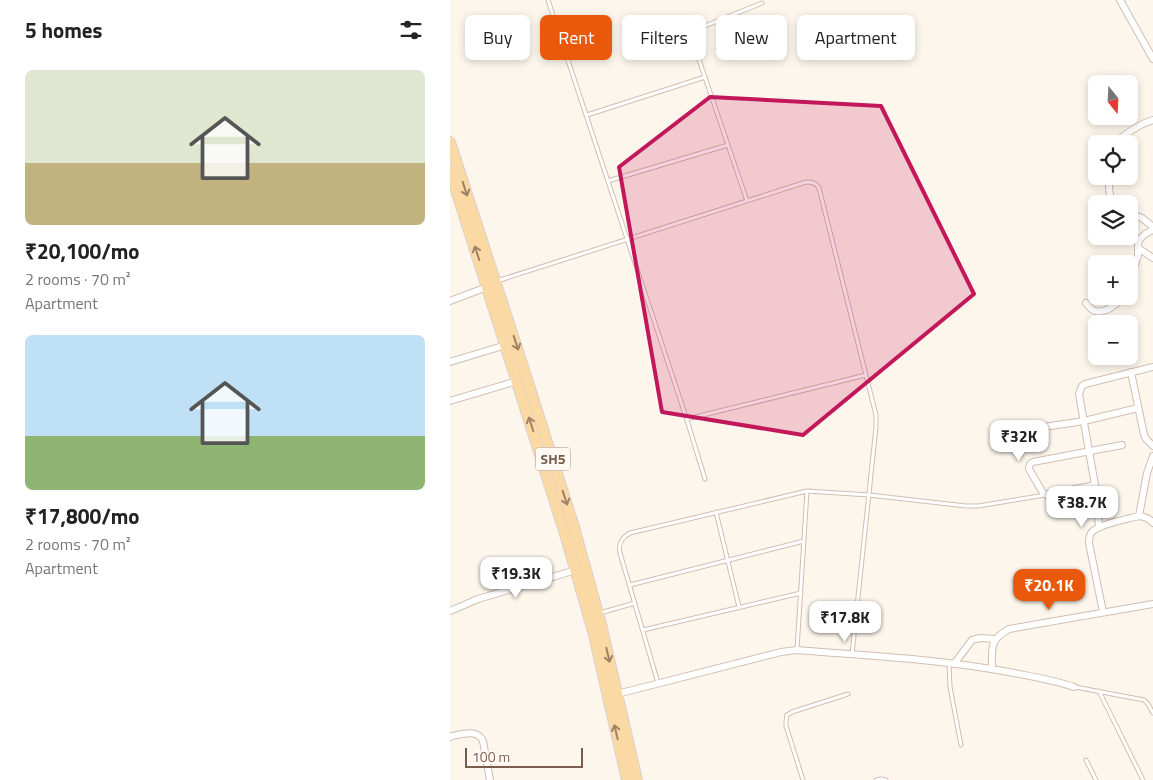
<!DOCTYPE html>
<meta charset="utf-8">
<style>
body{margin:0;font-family:"Titillium Web",sans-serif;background:#f2f2f2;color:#222;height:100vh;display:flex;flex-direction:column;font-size:19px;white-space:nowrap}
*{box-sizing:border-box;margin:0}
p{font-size:16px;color:#767676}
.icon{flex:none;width:28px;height:28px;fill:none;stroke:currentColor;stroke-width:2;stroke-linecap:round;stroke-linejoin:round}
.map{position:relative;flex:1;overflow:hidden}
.drawer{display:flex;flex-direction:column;background:#fff;width:450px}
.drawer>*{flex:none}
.guide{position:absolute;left:15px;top:15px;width:475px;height:45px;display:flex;gap:10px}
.needle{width:32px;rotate:162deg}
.tools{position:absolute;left:638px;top:75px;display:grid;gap:10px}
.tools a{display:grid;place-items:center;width:50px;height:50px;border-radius:8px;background:#fff;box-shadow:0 2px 8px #0003;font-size:25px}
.scale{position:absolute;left:15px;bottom:12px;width:118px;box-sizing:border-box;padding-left:5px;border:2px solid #7a5c4d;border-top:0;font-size:14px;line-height:18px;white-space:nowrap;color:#7a5c4d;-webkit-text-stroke:4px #fffaf3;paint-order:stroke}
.price{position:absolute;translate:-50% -42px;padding:0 11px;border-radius:10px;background:#fff;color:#222;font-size:16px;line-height:32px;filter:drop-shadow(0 1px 2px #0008)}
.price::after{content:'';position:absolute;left:50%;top:30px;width:15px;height:11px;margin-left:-8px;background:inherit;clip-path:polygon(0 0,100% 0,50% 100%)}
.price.current{background:#ea580c;color:#fff}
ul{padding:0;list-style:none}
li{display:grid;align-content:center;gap:10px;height:265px;padding:0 25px}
li span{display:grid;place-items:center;height:155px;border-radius:8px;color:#555}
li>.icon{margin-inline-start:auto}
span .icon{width:90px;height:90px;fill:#fffc;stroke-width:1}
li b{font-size:21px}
h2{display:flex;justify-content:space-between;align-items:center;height:60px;padding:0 25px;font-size:21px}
.chip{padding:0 18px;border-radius:8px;background:#fff;box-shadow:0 2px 8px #0003;font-size:18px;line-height:45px}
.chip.current{background:#ea580c;color:#fff}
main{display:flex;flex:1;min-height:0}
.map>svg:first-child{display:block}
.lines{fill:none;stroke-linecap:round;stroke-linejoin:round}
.lane-casing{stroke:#d1beb0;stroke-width:5}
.street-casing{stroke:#d1beb0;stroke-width:8}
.primary-casing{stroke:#dad1cd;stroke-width:12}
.lane{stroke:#fff;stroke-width:3}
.street{stroke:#fff;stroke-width:6}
.primary{stroke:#fbd9a5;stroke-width:10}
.oneway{stroke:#a18267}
.marked{fill:#c2185b;fill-opacity:0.2;stroke:#c2185b;stroke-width:4;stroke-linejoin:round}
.labels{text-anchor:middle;stroke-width:4;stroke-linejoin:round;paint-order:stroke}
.shield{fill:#fffaf3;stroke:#a28b7f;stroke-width:1}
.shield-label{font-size:14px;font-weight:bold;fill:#7a5c4d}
</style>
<main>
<section class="drawer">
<h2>5 homes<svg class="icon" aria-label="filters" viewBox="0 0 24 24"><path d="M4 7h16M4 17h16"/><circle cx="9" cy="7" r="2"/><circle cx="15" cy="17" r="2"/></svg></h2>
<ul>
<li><span style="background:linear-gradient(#dfe7d0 60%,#c2b280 0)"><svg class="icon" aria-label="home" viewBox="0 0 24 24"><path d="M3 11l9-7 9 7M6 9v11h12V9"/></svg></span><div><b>₹20,100/mo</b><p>2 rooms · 70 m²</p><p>Apartment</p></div></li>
<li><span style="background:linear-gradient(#bfe0f5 65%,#8fb573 0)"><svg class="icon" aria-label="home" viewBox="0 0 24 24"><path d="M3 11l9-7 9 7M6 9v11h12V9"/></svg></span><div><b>₹17,800/mo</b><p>2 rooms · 70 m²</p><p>Apartment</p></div></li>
</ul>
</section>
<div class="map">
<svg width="703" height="780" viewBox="0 0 703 780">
<rect width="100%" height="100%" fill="#fdf6ec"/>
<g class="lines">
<!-- lane casing -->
<g class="lane-casing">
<path id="lane" d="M98,0L236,417L255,479
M137,115L255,77
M158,181L278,145
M297,201L243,42C242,35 245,32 250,28L312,3
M47,281L356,182C363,182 366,183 369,188L426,415V427L402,654
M237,419L416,375
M266,512L289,607
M180,585L354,541
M150,613L185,603
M193,630L351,593
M347,649L357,491
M499,663L500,687L511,745
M208,683L170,553C168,544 171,538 180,533L357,491L419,495L516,506H528L595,495
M625,687L694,700L698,704L703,713
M649,691L693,780
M636,760L646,780
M353,780L336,726V721L337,715L342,712L398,694
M426,780L431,779L436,780"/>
</g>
<!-- street casing -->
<g class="street-casing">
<path id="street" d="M670,0L703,59
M664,144C675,134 689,124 703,120
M659,176C659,186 658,195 664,204
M679,213L692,218L703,227
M688,248L703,258
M679,281L688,256V244L690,239L695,234L703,230
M0,301L37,287
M636,303C639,306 641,310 645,311C655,314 668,304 673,296
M0,362L56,345
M681,372L694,435L696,439L703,446
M0,401L67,381
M594,427L634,421L688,408
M645,485L596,495L593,493L579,469C579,465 580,463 583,462L672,445
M689,516L697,473L703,456
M649,527L645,485L629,394L632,386L635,384L703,367
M0,611L28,599L126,570
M653,612L639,543C639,539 639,535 642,532C649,524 678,519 689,516C695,517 699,518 703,523
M504,664L522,640L530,638L546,639
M542,669C542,649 539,640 559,629L703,604
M167,694L331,652L346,650C419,656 492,659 564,673C584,677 604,680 624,687
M0,737L2,736C13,734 27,729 33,741L40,780"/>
</g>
<!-- primary casing -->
<g class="primary-casing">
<path id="primary" d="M0,142L77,379L124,527L151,624L187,780
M0,171L115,534L143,631L177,780"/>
</g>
<!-- lane -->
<use href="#lane" class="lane"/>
<!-- street -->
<use href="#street" class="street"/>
<!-- primary -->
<use href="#primary" class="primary"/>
</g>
<!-- one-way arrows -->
<defs><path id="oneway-shaft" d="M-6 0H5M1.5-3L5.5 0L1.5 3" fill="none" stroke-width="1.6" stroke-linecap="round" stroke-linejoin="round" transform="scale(1.25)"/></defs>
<g class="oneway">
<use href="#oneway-shaft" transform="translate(15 189) rotate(72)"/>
<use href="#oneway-shaft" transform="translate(27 253) rotate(-108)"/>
<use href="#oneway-shaft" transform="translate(66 343) rotate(72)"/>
<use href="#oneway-shaft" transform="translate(81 424) rotate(-108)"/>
<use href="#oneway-shaft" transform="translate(115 498) rotate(72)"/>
<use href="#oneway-shaft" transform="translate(158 655) rotate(77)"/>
<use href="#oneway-shaft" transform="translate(166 732) rotate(-103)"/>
</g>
<!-- marked area -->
<path class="marked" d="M260,97L431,106L524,294L353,435L212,412L169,167Z"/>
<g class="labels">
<!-- shield labels -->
<rect class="shield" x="85.5" y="447.5" width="35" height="23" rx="4"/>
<g class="shield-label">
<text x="103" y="464">SH5</text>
</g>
</g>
</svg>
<div class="tools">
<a><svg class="needle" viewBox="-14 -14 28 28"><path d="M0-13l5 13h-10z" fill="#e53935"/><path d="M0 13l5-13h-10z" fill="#767676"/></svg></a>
<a><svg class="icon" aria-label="locate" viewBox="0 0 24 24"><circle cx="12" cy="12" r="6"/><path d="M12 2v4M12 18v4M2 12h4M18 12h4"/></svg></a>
<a><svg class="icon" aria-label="layers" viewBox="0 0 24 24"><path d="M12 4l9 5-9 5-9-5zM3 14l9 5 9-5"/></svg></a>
<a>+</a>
<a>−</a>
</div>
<div class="scale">100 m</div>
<b class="price" style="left:569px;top:462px">₹32K</b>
<b class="price" style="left:632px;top:528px">₹38.7K</b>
<b class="price" style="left:66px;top:599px">₹19.3K</b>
<b class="price current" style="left:599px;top:611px">₹20.1K</b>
<b class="price" style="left:395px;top:643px">₹17.8K</b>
<div class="guide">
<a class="chip">Buy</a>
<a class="chip current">Rent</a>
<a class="chip">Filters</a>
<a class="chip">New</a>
<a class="chip">Apartment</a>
</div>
</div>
</main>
